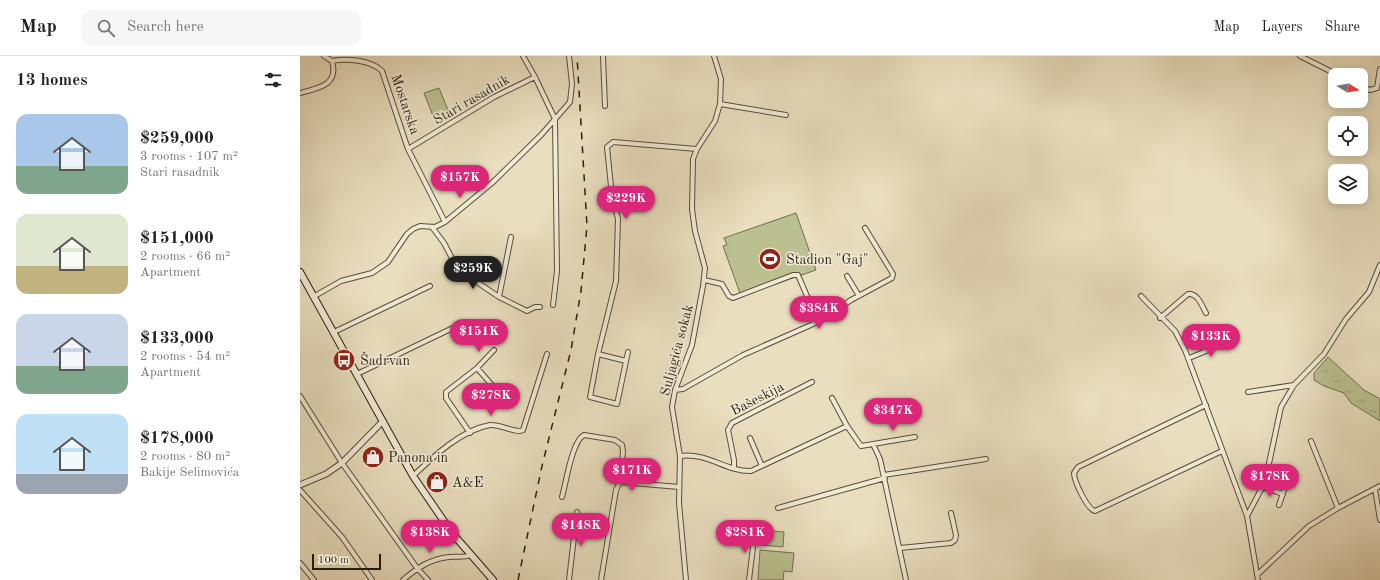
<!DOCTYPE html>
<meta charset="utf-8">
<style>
body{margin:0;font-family:"Old Standard TT",serif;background:#f6f6f6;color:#222;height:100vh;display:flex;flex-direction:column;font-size:15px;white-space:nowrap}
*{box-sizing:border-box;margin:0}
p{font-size:13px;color:#767676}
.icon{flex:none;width:22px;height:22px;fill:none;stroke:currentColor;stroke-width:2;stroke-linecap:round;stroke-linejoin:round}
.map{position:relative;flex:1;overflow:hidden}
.details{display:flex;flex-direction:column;background:#fff;width:300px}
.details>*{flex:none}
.needle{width:26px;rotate:101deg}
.tools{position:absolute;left:1028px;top:12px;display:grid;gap:8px}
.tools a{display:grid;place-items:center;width:40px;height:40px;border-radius:8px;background:#fff;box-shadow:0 2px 10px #0003;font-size:20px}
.scale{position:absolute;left:12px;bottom:10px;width:69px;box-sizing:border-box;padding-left:4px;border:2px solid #281d0e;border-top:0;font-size:11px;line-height:14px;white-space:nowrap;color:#281d0e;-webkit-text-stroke:3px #f1ead5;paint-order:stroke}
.price{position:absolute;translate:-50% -34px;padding:0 9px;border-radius:14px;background:#db2777;color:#fff;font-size:13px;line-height:26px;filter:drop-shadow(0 1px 2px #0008)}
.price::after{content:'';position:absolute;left:50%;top:24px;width:12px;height:9px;margin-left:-6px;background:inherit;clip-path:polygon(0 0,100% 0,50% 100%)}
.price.current{background:#222;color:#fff}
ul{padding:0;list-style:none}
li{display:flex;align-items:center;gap:12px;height:100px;padding:0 16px}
li span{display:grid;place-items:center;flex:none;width:112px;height:80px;border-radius:12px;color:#555}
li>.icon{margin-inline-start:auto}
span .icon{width:48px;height:48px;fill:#fffc;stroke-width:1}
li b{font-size:17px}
h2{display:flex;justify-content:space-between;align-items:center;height:48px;padding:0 16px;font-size:17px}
header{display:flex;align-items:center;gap:24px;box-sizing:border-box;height:56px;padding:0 20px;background:#fff;border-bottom:1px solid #e0e0e0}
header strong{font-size:19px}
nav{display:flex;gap:22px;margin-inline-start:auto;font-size:14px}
.search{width:280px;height:36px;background:#f6f6f6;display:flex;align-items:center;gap:10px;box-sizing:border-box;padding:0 14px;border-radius:12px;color:#767676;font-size:15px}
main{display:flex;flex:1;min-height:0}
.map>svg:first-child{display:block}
.grass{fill:url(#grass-tufts);stroke:#716e4e}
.pitch{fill:#bac08f;stroke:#716e4e}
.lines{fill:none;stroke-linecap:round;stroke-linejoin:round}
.minor-casing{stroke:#584d3a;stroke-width:6}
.tertiary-casing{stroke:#584d3a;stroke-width:7}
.secondary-casing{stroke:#281d0e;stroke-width:8}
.minor{stroke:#f1ead5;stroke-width:4}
.tertiary{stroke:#f1ead5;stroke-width:5}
.secondary{stroke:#f1ead5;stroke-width:6}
.rail{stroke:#281d0e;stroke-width:1.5;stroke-dasharray:7 7;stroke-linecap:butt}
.labels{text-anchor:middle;stroke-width:3;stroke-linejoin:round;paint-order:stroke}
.street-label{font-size:14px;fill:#281d0e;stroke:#f1ead5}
.poi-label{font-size:14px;fill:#281d0e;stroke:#f1ead5;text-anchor:start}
</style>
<header>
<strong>Map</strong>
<div class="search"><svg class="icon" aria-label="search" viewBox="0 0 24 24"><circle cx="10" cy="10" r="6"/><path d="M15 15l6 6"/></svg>Search here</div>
<nav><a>Map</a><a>Layers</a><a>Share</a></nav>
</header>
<main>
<section class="details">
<h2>13 homes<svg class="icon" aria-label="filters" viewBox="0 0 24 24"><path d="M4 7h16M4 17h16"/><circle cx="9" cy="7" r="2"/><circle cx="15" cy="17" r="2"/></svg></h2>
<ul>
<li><span style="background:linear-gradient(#a9c7e8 65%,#7fa58c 0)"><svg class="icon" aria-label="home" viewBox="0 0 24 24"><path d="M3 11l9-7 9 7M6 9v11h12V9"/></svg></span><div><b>$259,000</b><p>3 rooms · 107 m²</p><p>Stari rasadnik</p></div></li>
<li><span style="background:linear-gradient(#dfe7d0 65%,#c2b280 0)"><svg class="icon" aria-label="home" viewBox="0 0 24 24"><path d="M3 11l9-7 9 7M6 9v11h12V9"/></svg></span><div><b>$151,000</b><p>2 rooms · 66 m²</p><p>Apartment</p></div></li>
<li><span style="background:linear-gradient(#c9d6e8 65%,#7fa58c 0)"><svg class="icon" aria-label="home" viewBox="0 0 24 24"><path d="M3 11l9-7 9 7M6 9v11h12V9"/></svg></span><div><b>$133,000</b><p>2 rooms · 54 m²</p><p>Apartment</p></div></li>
<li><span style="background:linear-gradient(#bfe0f5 75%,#9aa5b1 0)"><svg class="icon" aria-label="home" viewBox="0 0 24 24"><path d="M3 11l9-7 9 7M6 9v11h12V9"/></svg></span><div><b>$178,000</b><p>2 rooms · 80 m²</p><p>Bakije Selimovića</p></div></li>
</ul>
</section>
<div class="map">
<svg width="1080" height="524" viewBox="0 0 1080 524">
<defs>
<pattern id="grass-tufts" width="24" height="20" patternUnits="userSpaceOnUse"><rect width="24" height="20" fill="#bac08f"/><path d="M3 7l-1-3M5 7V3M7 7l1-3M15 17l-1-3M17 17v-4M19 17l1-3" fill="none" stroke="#a0a57a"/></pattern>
</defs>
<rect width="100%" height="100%" fill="#e9debe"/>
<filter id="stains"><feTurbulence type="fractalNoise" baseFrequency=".005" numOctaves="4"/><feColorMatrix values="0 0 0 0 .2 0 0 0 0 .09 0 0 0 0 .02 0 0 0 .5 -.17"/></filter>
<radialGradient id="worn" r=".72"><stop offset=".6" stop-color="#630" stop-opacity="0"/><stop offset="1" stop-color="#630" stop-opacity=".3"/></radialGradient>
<!-- grass -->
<path class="grass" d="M1028,301L1064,334L1080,343V365L1051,347L1044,337L1024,330L1014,324V317Z"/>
<!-- pitch -->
<path class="pitch" d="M139,32L150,59L135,65L124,37Z
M496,157L516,214L441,240L423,190L427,189L424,182Z
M461,474L484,476L483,491L460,489Z
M460,494L494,497L492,516L484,515L483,524H458Z"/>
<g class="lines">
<!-- minor casing -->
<g class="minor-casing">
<path id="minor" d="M24,0L32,5
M223,0L235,21
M303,0L305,50
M1000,0L1038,19
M1061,30L1070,34L1077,32L1080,13
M0,37C19,32 39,29 32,5C47,2 71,4 82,15L108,93
M420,48L486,59
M145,166L108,93L194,41L235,21L255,63L257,215L253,249
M132,171L144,187L155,208L162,216L199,241L227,255L235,251H240
M547,220L559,240
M404,224L422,228L429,240L433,242L493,219H498L518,266
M841,240L875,275L885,294L947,460
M13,241L41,225L72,217L88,206L107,178L113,173L120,170L135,171L145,166L192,127L241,79L270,46L272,28L269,0
M199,241L211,181
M860,262L888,238C898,237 902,250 906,257
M34,276L130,230
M298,298L290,341L317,348L328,296
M889,302L926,287
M326,305L298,298L316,225L318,163L312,140L307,91L313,86L397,93
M177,312L194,294
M57,318L159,269
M375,334L383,333L443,299L520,265L551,244L592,222L593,218L565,172
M948,336L994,329
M0,340L42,407L117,512L128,524
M532,342L547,370
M906,349L778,411L774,417C774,425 787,453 795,455L922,395
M170,377L146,342V336L177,312L191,328
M450,382L462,410
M1011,385L1038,452
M573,388L615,381
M380,400C408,396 426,416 451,415L547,370L561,390L573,388L580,403L606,524
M434,412V404L428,374L432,367L512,326
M584,419L686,403
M113,420C133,401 161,374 190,369C200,368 217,378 223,374L247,298
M963,431L983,438
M1075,433L1080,464
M0,434L42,481L72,524
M262,441C266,427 272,385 284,379L315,384L322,389L323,395L320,426
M979,449L985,431
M478,452L585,422
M600,492L651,487L655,484L656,479L651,457
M0,507L14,524
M957,519L1009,470L1038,452L1080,430
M103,524C117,512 130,503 149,501C157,500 163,502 171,499
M269,524L277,456
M301,524L316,434L320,426L379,431
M386,524L379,447L380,400L372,351L375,334L392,289L403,230L405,212L395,175L392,153L393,103L397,93L415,65L420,48L421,23L414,0
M449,524L455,475
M958,524L947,460L965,426L981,351L994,329L1024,298L1046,263L1069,236L1080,209"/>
</g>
<!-- tertiary casing -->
<g class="tertiary-casing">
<path id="tertiary" d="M0,429L26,418L42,407L83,365"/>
</g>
<!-- secondary casing -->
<g class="secondary-casing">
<path id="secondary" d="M0,216L113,420L152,477L193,524"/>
</g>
<!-- minor -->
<use href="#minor" class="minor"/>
<!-- tertiary -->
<use href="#tertiary" class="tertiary"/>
<!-- secondary -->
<use href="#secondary" class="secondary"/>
<!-- rail -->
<path class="rail" d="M218,524L242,410L271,294L281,235L287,170L277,0"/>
</g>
<!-- icons -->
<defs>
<g id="stadium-disc" transform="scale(1.15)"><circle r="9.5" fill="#8f2418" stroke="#f1ead5"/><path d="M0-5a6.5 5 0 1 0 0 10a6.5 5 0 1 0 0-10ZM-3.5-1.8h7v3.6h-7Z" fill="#fff"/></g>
<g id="bus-disc" transform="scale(1.15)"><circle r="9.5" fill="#8f2418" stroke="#f1ead5"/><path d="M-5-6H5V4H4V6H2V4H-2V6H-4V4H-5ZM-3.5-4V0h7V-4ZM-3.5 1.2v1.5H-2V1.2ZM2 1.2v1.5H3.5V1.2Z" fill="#fff"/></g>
<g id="shop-disc" transform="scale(1.15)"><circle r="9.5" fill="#8f2418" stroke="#f1ead5"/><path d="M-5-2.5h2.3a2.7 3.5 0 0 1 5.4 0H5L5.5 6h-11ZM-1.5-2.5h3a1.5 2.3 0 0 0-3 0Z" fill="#fff"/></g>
</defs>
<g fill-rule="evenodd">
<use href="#stadium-disc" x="470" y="203"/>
<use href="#bus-disc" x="44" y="304"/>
<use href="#shop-disc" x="73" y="401"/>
<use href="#shop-disc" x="137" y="426"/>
</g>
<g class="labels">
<!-- street labels -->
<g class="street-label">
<text transform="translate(171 43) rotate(-30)" y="5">Stari rasadnik</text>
<text transform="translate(106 48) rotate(71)" y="5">Mostarska</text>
<text transform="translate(376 294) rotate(-75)" y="5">Suljagića sokak</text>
<text transform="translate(457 342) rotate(-27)" y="5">Bašeskija</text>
</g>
<!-- poi labels -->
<g class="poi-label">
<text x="486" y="208">Stadion "Gaj"</text>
<text x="60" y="309">Šadrvan</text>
<text x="88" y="406">Panona in</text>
<text x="152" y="431">A&amp;E</text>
</g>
</g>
<rect width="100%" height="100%" filter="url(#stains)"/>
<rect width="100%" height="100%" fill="url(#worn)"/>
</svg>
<div class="tools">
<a><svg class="needle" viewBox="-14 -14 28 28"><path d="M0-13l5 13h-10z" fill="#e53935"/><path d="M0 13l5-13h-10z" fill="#767676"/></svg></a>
<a><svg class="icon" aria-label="locate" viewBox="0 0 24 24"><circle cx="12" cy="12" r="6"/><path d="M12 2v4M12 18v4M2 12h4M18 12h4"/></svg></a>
<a><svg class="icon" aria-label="layers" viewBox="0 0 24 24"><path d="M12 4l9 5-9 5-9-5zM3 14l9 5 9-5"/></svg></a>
</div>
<div class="scale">100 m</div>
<b class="price" style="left:160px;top:143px">$157K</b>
<b class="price" style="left:326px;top:164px">$229K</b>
<b class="price current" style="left:173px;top:234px">$259K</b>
<b class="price" style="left:519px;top:274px">$384K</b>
<b class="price" style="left:179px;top:297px">$151K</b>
<b class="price" style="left:911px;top:302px">$133K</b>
<b class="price" style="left:191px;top:361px">$278K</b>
<b class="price" style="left:593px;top:376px">$347K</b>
<b class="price" style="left:332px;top:436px">$171K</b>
<b class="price" style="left:970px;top:442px">$178K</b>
<b class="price" style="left:281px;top:491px">$148K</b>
<b class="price" style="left:130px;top:498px">$138K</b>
<b class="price" style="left:445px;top:498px">$281K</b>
</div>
</main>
